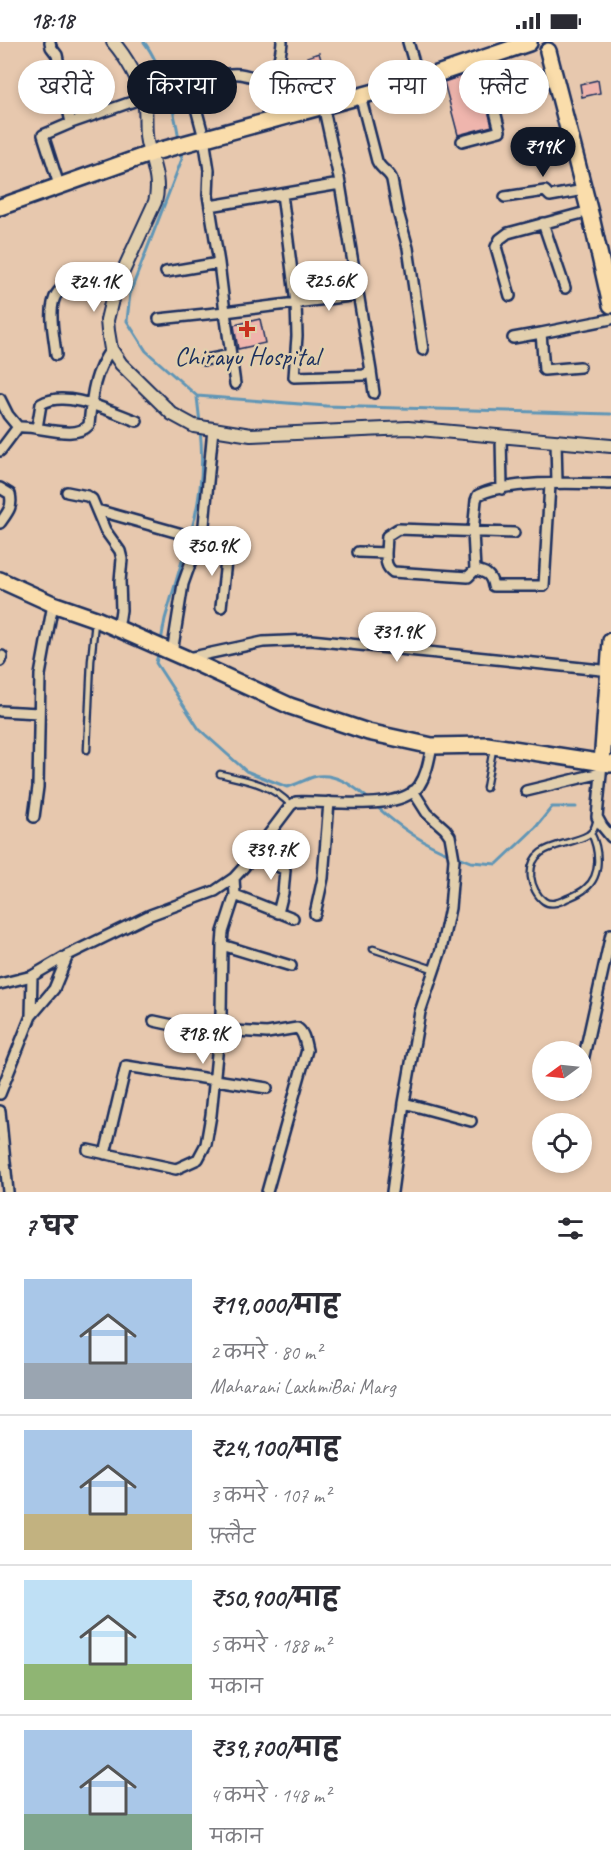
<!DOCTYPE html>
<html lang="hi">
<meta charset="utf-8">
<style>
body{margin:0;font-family:Caveat,"Playpen Sans Deva",sans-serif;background:#f2f2f3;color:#2b2b33;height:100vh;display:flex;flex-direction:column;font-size:22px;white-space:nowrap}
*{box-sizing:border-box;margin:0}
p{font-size:20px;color:#7c7c81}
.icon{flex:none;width:33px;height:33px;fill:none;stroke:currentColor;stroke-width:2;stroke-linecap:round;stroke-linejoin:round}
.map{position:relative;height:1150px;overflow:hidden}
.drawer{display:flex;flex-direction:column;background:#fff;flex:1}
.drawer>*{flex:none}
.banner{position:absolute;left:18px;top:18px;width:576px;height:54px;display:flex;gap:12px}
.needle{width:39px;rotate:255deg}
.fabs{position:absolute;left:532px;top:999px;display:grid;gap:12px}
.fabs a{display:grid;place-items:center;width:60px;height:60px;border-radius:50%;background:#fff;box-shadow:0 3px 9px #0003;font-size:30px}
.price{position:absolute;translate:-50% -51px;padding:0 14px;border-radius:21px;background:#fff;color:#222;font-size:20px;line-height:39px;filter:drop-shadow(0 2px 3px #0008)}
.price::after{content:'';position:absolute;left:50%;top:36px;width:18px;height:14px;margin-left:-9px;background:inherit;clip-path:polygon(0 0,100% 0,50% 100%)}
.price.active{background:#111827;color:#fff}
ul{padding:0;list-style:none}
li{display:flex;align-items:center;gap:18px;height:150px;padding:0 24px}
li+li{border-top:2px solid #e1e1e2}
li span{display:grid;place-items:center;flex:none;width:168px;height:120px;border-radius:0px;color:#555}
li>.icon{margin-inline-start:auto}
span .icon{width:72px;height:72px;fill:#fffc;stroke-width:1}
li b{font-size:26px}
h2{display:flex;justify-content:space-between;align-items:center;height:72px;padding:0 24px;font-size:26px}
.chip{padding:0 21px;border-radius:27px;background:#fff;box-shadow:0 3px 9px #0003;font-size:21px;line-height:54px}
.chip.active{background:#111827;color:#fff}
.status{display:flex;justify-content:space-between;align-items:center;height:42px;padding:0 30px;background:#fff;direction:ltr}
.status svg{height:16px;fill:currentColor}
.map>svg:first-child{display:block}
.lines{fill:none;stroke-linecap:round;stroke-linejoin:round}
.stream{stroke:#6196b6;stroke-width:3}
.building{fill:#efb5ad;stroke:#1b2f5e;stroke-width:1.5}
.service-casing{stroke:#1b2f5e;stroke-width:9}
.minor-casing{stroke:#1b2f5e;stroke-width:14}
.tertiary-casing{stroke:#1b2f5e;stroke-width:16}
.primary-casing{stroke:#1b2f5e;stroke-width:20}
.service{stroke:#e2cfad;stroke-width:4.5}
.minor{stroke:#e2cfad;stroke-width:9}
.tertiary{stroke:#e2cfad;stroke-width:12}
.primary{stroke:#faddab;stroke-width:15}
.poi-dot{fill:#c8321e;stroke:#e2cfad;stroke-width:2}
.labels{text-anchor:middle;stroke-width:5;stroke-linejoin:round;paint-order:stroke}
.poi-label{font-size:26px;fill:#1b2f5e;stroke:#e2cfad}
</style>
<div class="status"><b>18:18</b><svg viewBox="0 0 49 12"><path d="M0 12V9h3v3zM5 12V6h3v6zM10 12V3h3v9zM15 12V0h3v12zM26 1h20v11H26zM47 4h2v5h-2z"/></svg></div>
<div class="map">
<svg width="611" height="1150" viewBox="0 0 611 1150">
<rect width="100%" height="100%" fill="#e7c8ae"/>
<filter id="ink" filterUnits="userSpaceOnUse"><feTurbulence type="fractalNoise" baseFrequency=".0167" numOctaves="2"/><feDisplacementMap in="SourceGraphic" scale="12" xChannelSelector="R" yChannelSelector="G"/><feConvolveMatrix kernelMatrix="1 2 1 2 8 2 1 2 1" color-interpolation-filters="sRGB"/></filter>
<g filter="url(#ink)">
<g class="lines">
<!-- stream -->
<path class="stream" d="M144,0C161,22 175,70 179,97
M180,107L182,117L130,251L127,279L146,309L197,354L326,364L611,372
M197,355L200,381
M191,490C201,456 204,423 200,388
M161,599L165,577L188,499
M159,608L156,621L199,687L246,729L287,745C296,743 304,738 313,735C335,729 355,745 371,759
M376,764C398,784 422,801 450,812
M456,814L471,820L497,822L536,785L552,765H576"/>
</g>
<!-- building -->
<path class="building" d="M319,11L329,44L316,48L307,15Z
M478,28L492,84L458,93L444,40Z
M598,38L600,51L582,55L580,42Z
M260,277L265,301L238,307L234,283Z"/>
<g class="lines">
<!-- service casing -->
<g class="service-casing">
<path id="service" d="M87,708L91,619L95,580
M220,732C249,739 269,741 291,763
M486,746L493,707
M591,791C599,807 602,833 586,846C581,851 573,854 566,857C559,860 551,864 544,859C537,854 532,844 531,835C528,800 568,805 588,793C594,789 595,784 597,777
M373,907L433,927"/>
</g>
<!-- minor casing -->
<g class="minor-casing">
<path id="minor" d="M50,0L51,5L57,13L71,81L43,93L59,143
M408,0L419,38
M360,53L377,119C381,128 390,130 392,138L398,170L408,206L423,308
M71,81L143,56
M462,99L500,89L482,17
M282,152L296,261L297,294L294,335L364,333L371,329L339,136L323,63
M505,155L545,149L550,154L584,148
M210,164L340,142
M543,181L565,246
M166,230L219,221
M510,254L496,205L500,197L508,191L590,169
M159,277L225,270L219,221L208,153L209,128L204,96L192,51L193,41C206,35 226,31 240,32C248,33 256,37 264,36C277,35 281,11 282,0
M513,296L541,291
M56,313C54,288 39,240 81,243C92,244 103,247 114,249
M205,318L231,313
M580,325L544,328L541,291L611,277
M371,329L374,351
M235,342L225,270L358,253
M0,357L8,373L18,385
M37,386L41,362C67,347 111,370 137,379
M501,394L502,447
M556,399L557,441
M0,409L18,385C38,383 75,399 89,383C92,353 93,333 111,307
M550,442L544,544H493C491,532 485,530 475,528L473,490L476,458L478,453C511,438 575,441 611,442
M0,446L10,452C13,465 8,470 0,481
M67,450L87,454L92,457L105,488L120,509L122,517L120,539L121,568L118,588
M97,468L200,497
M195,510L220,513L226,519L221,565
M358,510L386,511L387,494L398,487L514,491
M386,511C386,520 386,525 393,530L468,535L475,528
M172,611L183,542L204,483L213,387
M188,616L263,600L311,598L611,629
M0,619L2,614
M0,669L39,671
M602,721L597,775L602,784L611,795
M526,749L601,731
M34,775L38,745L40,633L53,562
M254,811L285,828L283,851L278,871
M235,853L293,876
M315,872L323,836L329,760
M222,903L291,924
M0,942L32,934L68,913L150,873L215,849L234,836L244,825L291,763L296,760C326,758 399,771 419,744C427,732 429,718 432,704
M31,974L54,947L68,913
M154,979L219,993
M220,988L267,991L297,986C304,990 305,1000 307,1008L267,1150
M582,1023L611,892
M577,1050V1048
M0,1052L31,974L32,934
M404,1061L471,1079
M0,1069L8,1150
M88,1108L176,1127L198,1117L206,1102L211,1073L221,972L222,903L223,890L235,853L234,836
M105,1112L126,1024L267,1046
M392,1150L404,1061L420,970L441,908L450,866L454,817L450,794L445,787L427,771L413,749"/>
</g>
<!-- tertiary casing -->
<g class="tertiary-casing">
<path id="tertiary" d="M113,0C126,15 140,39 144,58C147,72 144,86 147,100C152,121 161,139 155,160L114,249L107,278L108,289L111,307L121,322L172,372L194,384L251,393L408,386L611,404"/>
</g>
<!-- primary casing -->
<g class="primary-casing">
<path id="primary" d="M548,9L591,175L611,263
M0,165L158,109L419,38L529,1
M0,538L53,562L96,577L185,616L290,664L368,690L432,704L487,703L611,722
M602,721L611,599"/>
</g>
<!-- service -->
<use href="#service" class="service"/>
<!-- minor -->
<use href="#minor" class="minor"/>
<!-- tertiary -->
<use href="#tertiary" class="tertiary"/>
<!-- primary -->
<use href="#primary" class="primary"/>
</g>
</g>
<!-- markers -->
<path class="poi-dot" d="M244 278h6v6h6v6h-6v6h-6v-6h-6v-6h6z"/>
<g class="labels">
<!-- poi labels -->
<g class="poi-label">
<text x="247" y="323">Chirayu Hospital</text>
</g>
</g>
</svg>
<div class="fabs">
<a><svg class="needle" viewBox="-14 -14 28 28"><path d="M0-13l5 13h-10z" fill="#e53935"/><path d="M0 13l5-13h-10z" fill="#7c7c81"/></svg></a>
<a><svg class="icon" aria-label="locate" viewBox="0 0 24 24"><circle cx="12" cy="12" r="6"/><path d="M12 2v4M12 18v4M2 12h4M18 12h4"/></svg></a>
</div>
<b class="price active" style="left:543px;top:136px">₹19K</b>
<b class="price" style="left:329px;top:270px">₹25.6K</b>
<b class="price" style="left:94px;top:271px">₹24.1K</b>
<b class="price" style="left:212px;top:535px">₹50.9K</b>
<b class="price" style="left:397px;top:621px">₹31.9K</b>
<b class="price" style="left:271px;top:839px">₹39.7K</b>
<b class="price" style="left:203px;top:1023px">₹18.9K</b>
<div class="banner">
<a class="chip">खरीदें</a>
<a class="chip active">किराया</a>
<a class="chip">फ़िल्टर</a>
<a class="chip">नया</a>
<a class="chip">फ़्लैट</a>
</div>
</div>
<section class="drawer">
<h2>7 घर<svg class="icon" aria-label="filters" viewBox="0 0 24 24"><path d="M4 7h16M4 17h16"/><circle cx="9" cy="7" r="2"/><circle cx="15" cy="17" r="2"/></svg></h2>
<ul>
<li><span style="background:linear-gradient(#a9c7e8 70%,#9aa5b1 0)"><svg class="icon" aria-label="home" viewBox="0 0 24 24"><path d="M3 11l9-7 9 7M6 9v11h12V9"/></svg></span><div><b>₹19,000/माह</b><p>2 कमरे · 80 m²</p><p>Maharani LaxhmiBai Marg</p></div></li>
<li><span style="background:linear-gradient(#a9c7e8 70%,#c2b280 0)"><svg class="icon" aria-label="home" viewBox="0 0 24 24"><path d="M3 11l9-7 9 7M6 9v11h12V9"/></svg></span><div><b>₹24,100/माह</b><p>3 कमरे · 107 m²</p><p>फ़्लैट</p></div></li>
<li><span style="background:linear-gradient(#bfe0f5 70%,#8fb573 0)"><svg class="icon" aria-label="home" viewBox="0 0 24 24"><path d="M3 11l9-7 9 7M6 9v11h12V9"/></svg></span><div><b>₹50,900/माह</b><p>5 कमरे · 188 m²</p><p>मकान</p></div></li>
<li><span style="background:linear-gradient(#a9c7e8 70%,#7fa58c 0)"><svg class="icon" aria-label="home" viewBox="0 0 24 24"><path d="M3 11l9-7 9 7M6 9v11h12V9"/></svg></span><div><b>₹39,700/माह</b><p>4 कमरे · 148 m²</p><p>मकान</p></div></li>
</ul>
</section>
